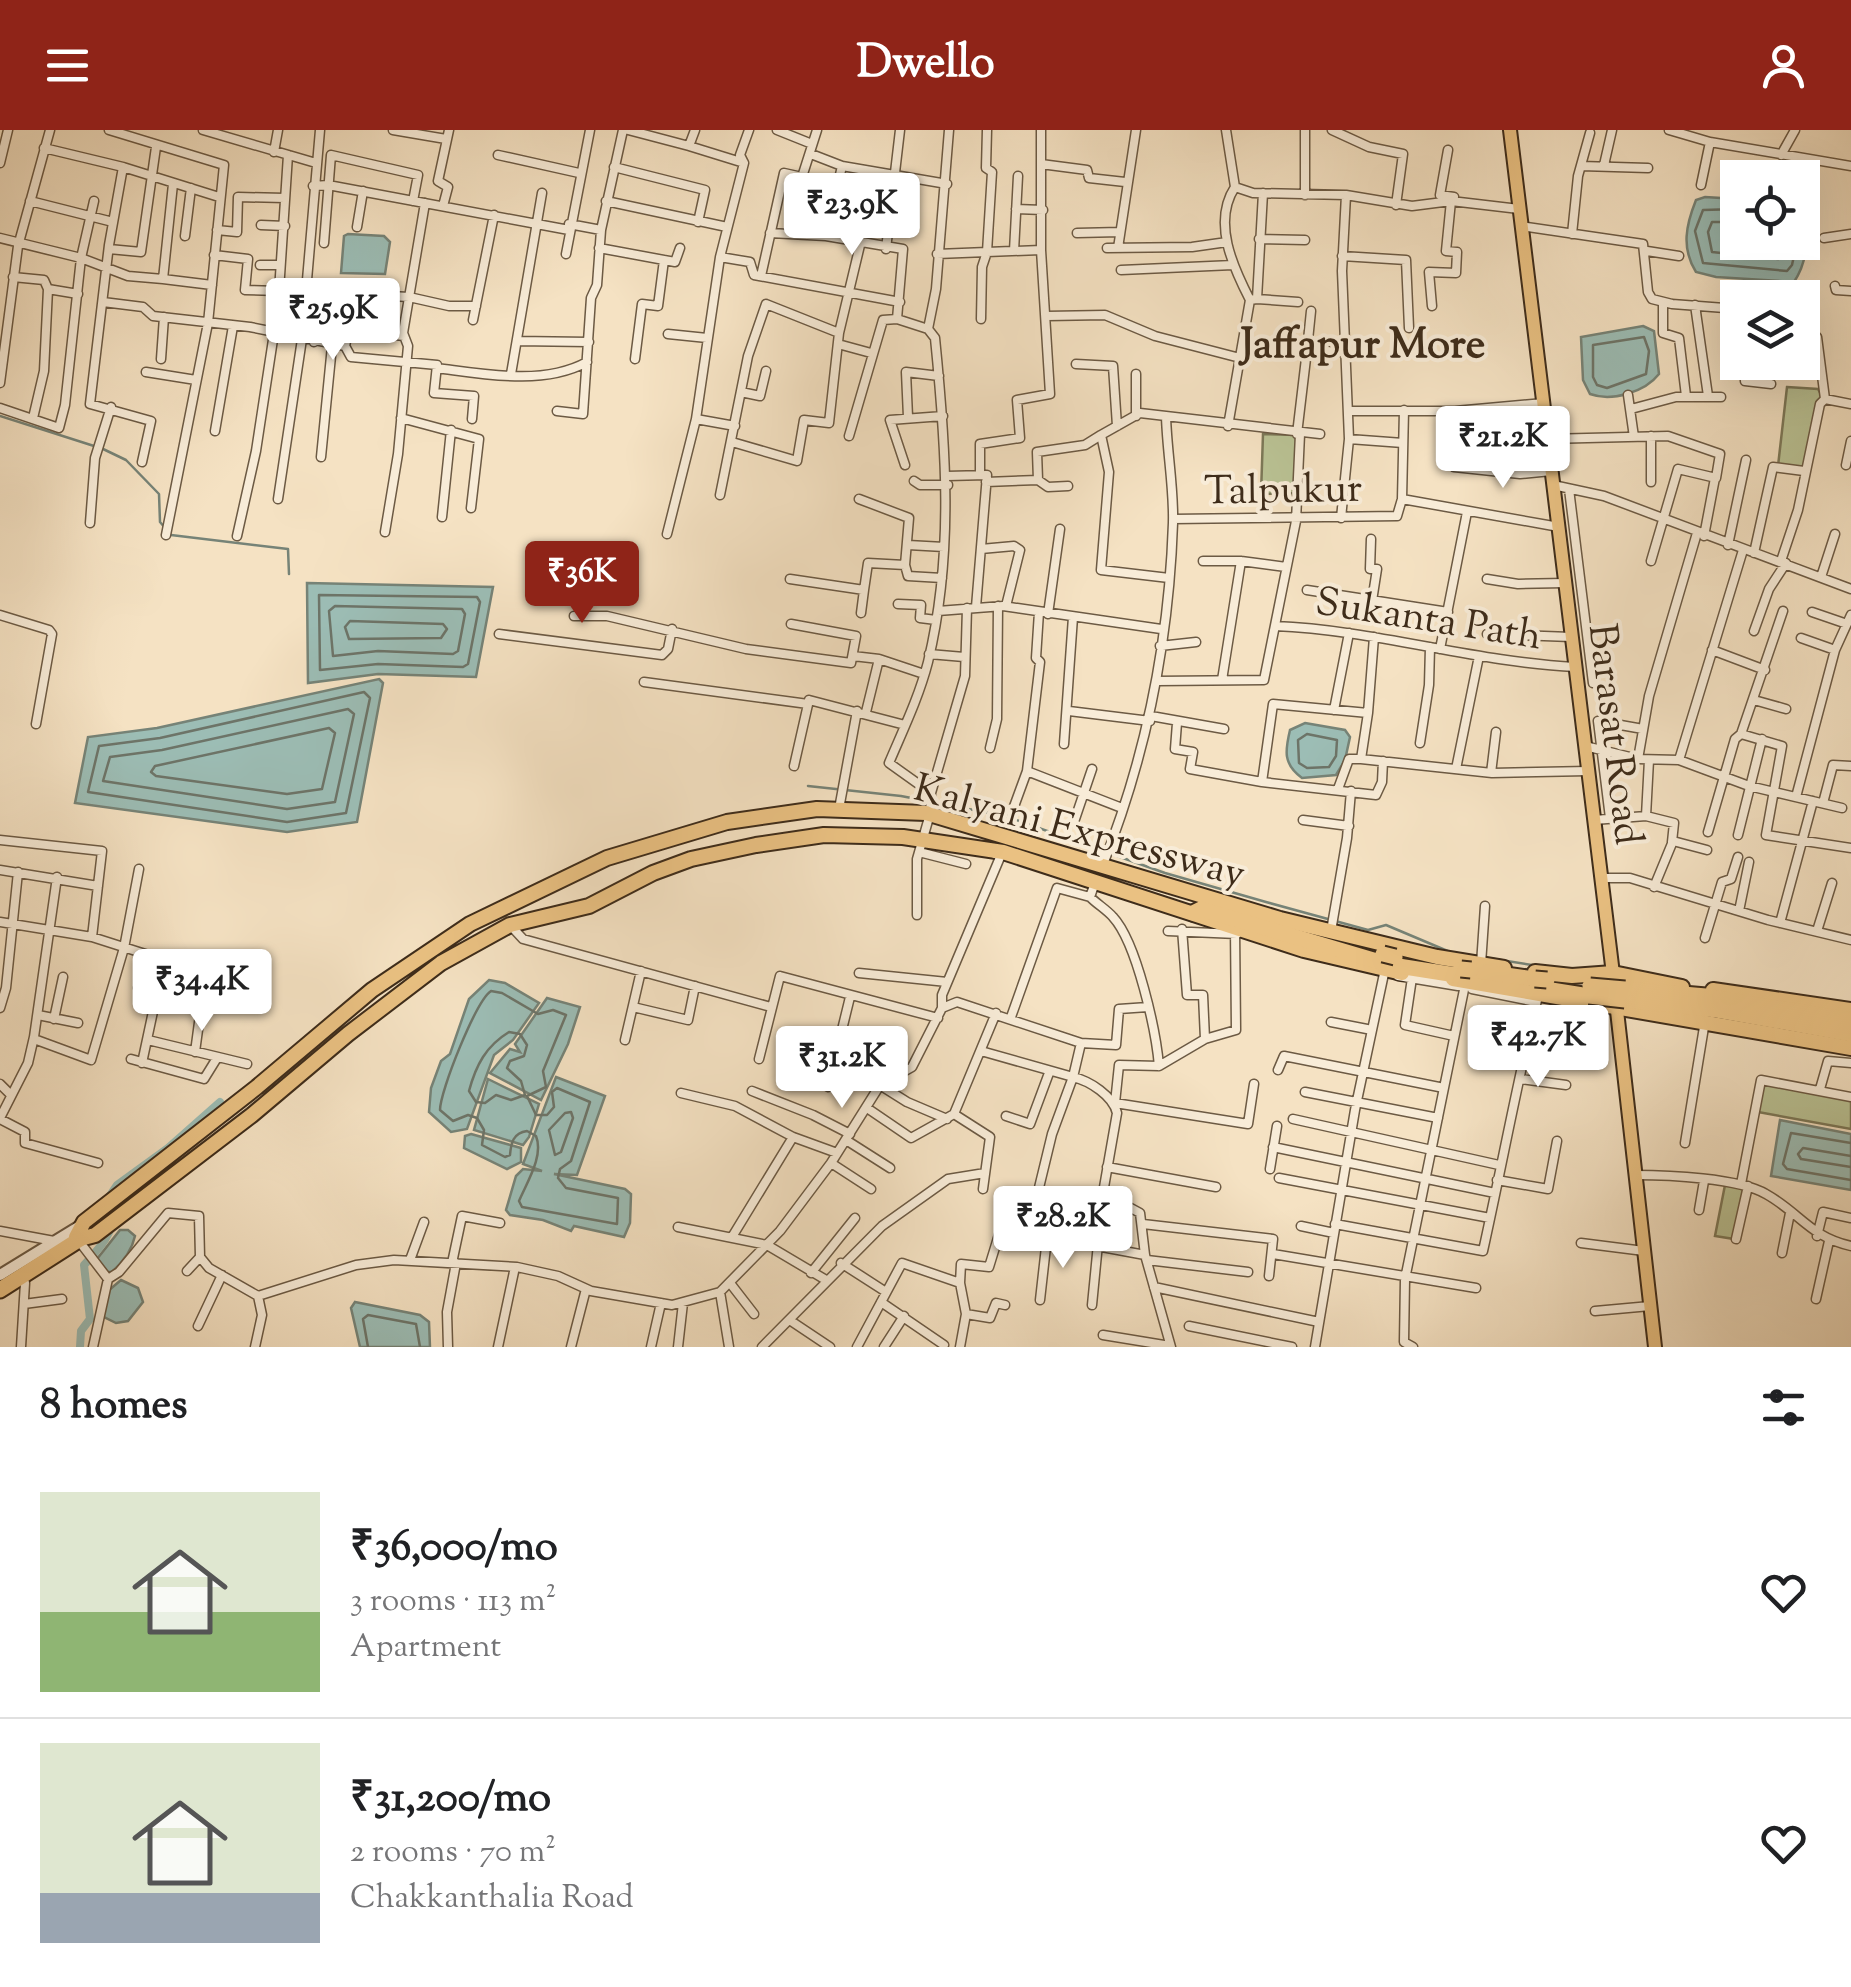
<!DOCTYPE html>
<meta charset="utf-8">
<style>
body{margin:0;font-family:"Sorts Mill Goudy",serif;background:#f2f2f2;color:#202124;height:100vh;display:flex;flex-direction:column;font-size:38px;white-space:nowrap}
*{box-sizing:border-box;margin:0}
p{font-size:32px;color:#757577}
.icon{flex:none;width:55px;height:55px;fill:none;stroke:currentColor;stroke-width:2;stroke-linecap:round;stroke-linejoin:round}
.map{position:relative;height:1217px;overflow:hidden}
.panel{display:flex;flex-direction:column;background:#fff;flex:1}
.panel>*{flex:none}
.fabs{position:absolute;left:1720px;top:30px;display:grid;gap:20px}
.fabs a{display:grid;place-items:center;width:100px;height:100px;border-radius:0px;background:#fff;box-shadow:0 10px 40px #0002;font-size:50px}
.price{position:absolute;translate:-50% -85px;padding:0 22px;border-radius:10px;background:#fff;color:#222;font-size:32px;line-height:65px;filter:drop-shadow(0 2px 5px #0008)}
.price::after{content:'';position:absolute;left:50%;top:60px;width:30px;height:22px;margin-left:-15px;background:inherit;clip-path:polygon(0 0,100% 0,50% 100%)}
.price.on{background:#8f2418;color:#fff}
ul{padding:0;list-style:none}
li{display:flex;align-items:center;gap:30px;height:250px;padding:0 40px}
li+li{border-top:2px solid #e0e0e0}
li span{display:grid;place-items:center;flex:none;width:280px;height:200px;border-radius:0px;color:#555}
li>.icon{margin-inline-start:auto}
span .icon{width:120px;height:120px;fill:#fffc;stroke-width:1}
li b{font-size:42px}
h2{display:flex;justify-content:space-between;align-items:center;height:120px;padding:0 40px;font-size:42px}
header{display:flex;justify-content:space-between;align-items:center;height:130px;padding:0 40px;background:#8f2418;color:#fff;font-size:45px;font-weight:800}
.map>svg:first-child{display:block}
.green{fill:#bac395;stroke:#7c7858;stroke-width:2.5}
.water{fill:#9cbdb5;stroke:#768377;stroke-width:2.5}
.lines{fill:none;stroke-linecap:round;stroke-linejoin:round}
.shore{stroke:#6d7468;stroke-width:2.5}
.stream{stroke:#768377;stroke-width:2.5}
.canal{stroke:#9cbdb5;stroke-width:8}
.minor-casing{stroke:#6c5a44;stroke-width:11}
.tertiary-casing{stroke:#6c5a44;stroke-width:14}
.primary-casing{stroke:#3e2c1a;stroke-width:16}
.trunk-casing{stroke:#3e2c1a;stroke-width:18}
.motorway-casing{stroke:#3e2c1a;stroke-width:19}
.minor{stroke:#f8ecd8;stroke-width:8}
.tertiary{stroke:#f8ecd8;stroke-width:10}
.primary{stroke:#eac182;stroke-width:12}
.trunk{stroke:#eac182;stroke-width:14}
.motorway{stroke:#eac182;stroke-width:15}
.motorway-bridge-casing{stroke:#3e2c1a;stroke-width:19;stroke-linecap:butt}
.motorway-bridge{stroke:#eac182;stroke-width:15}
.labels{text-anchor:middle;stroke-width:8;stroke-linejoin:round;paint-order:stroke}
.street-label{font-size:40px;fill:#3e2c1a;stroke:#f8ecd8}
.neighbourhood-label{font-size:42px;font-weight:bold;fill:#3e2c1a;stroke:#f8ecd8}
</style>
<header><svg class="icon" aria-label="menu" viewBox="0 0 24 24"><path d="M4 6h16M4 12h16M4 18h16"/></svg>Dwello<svg class="icon" aria-label="person" viewBox="0 0 24 24"><circle cx="12" cy="8" r="4"/><path d="M4 21q1-7 8-7t8 7"/></svg></header>
<div class="map">
<svg width="1851" height="1217" viewBox="0 0 1851 1217">
<rect width="100%" height="100%" fill="#f5e2c3"/>
<filter id="stains"><feTurbulence type="fractalNoise" baseFrequency=".002" numOctaves="4"/><feColorMatrix values="0 0 0 0 .2 0 0 0 0 .09 0 0 0 0 .02 0 0 0 .5 -.17"/></filter>
<radialGradient id="worn" r=".72"><stop offset=".6" stop-color="#630" stop-opacity="0"/><stop offset="1" stop-color="#630" stop-opacity=".3"/></radialGradient>
<!-- green -->
<path class="green" d="M1787,257L1818,259L1823,268L1806,339L1778,336Z
M1263,304L1296,305L1297,363L1261,364Z
M1763,953L1851,970V999L1758,982Z
M1725,1055L1745,1056L1734,1109L1715,1106Z"/>
<!-- water -->
<path class="water" d="M1705,67L1737,69L1738,112H1802L1803,91C1808,113 1807,132 1794,152L1716,147L1696,142C1681,118 1686,95 1696,70Z
M348,104L384,106L390,112L385,144L341,143L344,106Z
M1643,196L1654,201L1659,244C1645,262 1612,272 1590,264L1583,250L1581,207Z
M307,453L493,457L476,547L378,544L308,553Z
M379,549L383,553L357,692L287,702L75,673L88,607L157,598Z
M1305,593L1345,600L1350,607L1345,630L1336,645L1302,648C1283,634 1285,621 1290,600Z
M489,850L505,853L539,873L513,910L494,925L467,999L451,1002L429,982L431,958L441,931L450,924L469,869Z
M547,868L580,877L568,914L541,970L490,943L510,919L520,922L515,914Z
M556,947L605,966L577,1045L554,1044L625,1059L631,1064L630,1093L624,1107L574,1096L571,1101L543,1090L510,1085L506,1080L516,1046L523,1039L542,1041L523,1034Z
M488,949L539,974L529,1007L523,1015L474,1000Z
M1780,990L1851,1004V1060L1771,1046Z
M471,1004L521,1018V1032L507,1039L464,1018L465,1006Z
M120,1100H128L135,1106C132,1120 123,1132 112,1142H103L97,1129Z
M121,1150L138,1158L143,1172L128,1191L116,1193L102,1186L108,1161Z
M355,1172L420,1185L429,1192L430,1217H360L351,1178Z"/>
<g class="lines">
<!-- shore -->
<path class="shore" d="M1738,79L1703,80L1695,101L1703,133L1787,141L1792,135L1797,112
M1738,92H1712L1708,102L1712,122L1778,129L1784,112
M1644,207L1649,221L1646,244L1607,258L1597,255L1593,247V215Z
M319,465L477,467L480,472L468,534L463,537L378,534L320,540Z
M335,476L462,479L465,484L458,521L453,524L378,521L333,526L329,481Z
M350,491L443,494L447,499L441,508L349,509L345,497Z
M364,562L370,568L346,683L287,692L88,662L99,616L160,608Z
M348,579L354,584L335,672L287,679L103,651L110,627L162,620Z
M329,598L335,603L322,659L287,664L156,646L151,642L155,636Z
M1307,604L1337,610L1336,626L1329,637L1307,638L1299,633L1298,610Z
M491,861L502,863L538,884L553,880L566,885L543,941L546,957L527,966L536,985H547L554,977L552,962L557,958L590,972L571,1031L560,1039L558,1048L566,1058L618,1068L617,1094L522,1077L519,1071C527,1052 544,1026 536,1006L527,1001C513,1003 511,1013 510,1025L505,1027L482,1015L484,1000L477,988L468,985L453,991L440,980C440,961 476,871 491,861Z
M509,902L520,904L527,915L524,926L510,931L507,938L521,951L525,965L511,970L496,965L485,973L476,972L469,961C476,935 486,916 509,902Z
M565,983L571,982L573,988L561,1022L555,1025L549,1000Z
M1851,1013L1791,1003L1783,1034L1787,1039L1851,1050
M1851,1026L1803,1018L1798,1024L1801,1029L1851,1037
M368,1217L363,1189L368,1185L416,1194L420,1217"/>
<!-- stream -->
<path class="stream" d="M0,286L94,316
M101,318L126,330L159,364L160,392L166,399
M171,405L288,419L289,444
M808,656L901,666L1005,686L1165,743L1266,772L1368,800L1386,795L1450,822L1538,836"/>
<!-- canal -->
<path class="canal" d="M80,1217L81,1201L90,1189L84,1135C104,1113 120,1098 109,1067L117,1055L168,1018L220,972"/>
<!-- minor casing -->
<g class="minor-casing">
<path id="minor" d="M109,0L224,35L208,193L166,405
M203,0L316,33
M320,0L307,150L317,162L409,167L449,176H476
M393,0L446,9
M628,0L689,16L695,0
M777,0L812,14
M987,0L986,38L992,42L987,122L1041,120V0
M1226,0L1235,57L1253,63L1346,65L1412,76L1451,71L1519,79
M1332,0L1369,17L1403,24L1396,75
M1669,0L1710,12L1851,36
M689,16L744,33
M44,18L123,37L109,115L90,274L151,291L142,332
M1448,20L1440,65L1454,67
M274,22L278,0
M811,24L842,36
M498,25L579,43
M1781,25L1795,0
M0,33L8,0
M1041,34L1087,40L1089,48L1125,52
M1604,35L1612,0
M1581,36L1648,38
M123,37L219,67
M614,37L705,60L698,92
M1701,55L1710,12
M313,56L328,55L569,100
M1235,57C1212,92 1233,137 1250,170
M1802,59L1808,30
M1305,65V0
M30,71L113,92
M606,71L727,97
M443,76L448,57L438,51L449,0
M1016,79L1043,80
M569,94L601,100
M261,95L285,96
M1521,96L1643,114L1648,162L1652,169L1672,174L1738,179
M357,97L363,61
M217,100L237,102L238,67L285,68
M770,103L826,106L903,119L897,189
M1077,103L1120,102
M1572,104L1578,46L1590,3
M185,106L191,58
M826,106L842,36L947,54
M0,108L81,128L128,146L163,149L173,54
M1824,108L1851,104
M1259,109L1305,110
M324,113L331,25L418,45L413,71
M599,118L675,132L680,118
M1107,118L1192,117L1227,112
M1118,118L1136,0
M109,119L141,122L156,17
M886,119L900,0
M1014,121L1018,46
M1647,121L1679,126
M566,124L590,0
M937,124L987,122L982,137L981,189
M214,125L248,129L245,160L279,161L288,25
M1342,126L1406,130L1409,198
M720,127L744,33L740,25L749,0
M260,135H280
M1121,140L1233,135
M761,146L784,43L802,47L817,0
M13,147L44,150L48,159L78,164
M163,149L212,155
M1835,156L1836,160L1851,161
M356,164L345,216L351,227L437,235L434,263L474,266L472,289
M1257,169L1298,172
M103,172L143,177L153,186L250,197L345,216
M1663,172V203L1679,208L1686,266
M1695,175L1708,266
M1432,176L1429,142L1456,143L1457,122L1446,121L1451,71
M286,184L316,185
M1047,186L1105,185L1155,206L1240,228
M473,190L494,85
M1802,196L1817,207L1825,269L1851,274
M928,199L936,159L949,0
M348,200L404,206
M668,204L707,208
M517,211L589,212
M314,212L317,162
M838,214L871,223
M1243,215L1307,220L1311,181
M161,229L164,187
M635,229L642,174L658,176L664,130
M1744,232L1745,251L1771,254
M1076,234L1113,236L1117,296
M437,238C484,244 543,256 587,232
M146,242L196,250
M511,244L542,63
M0,253L18,116L50,0
M741,262L760,266L766,241
M1628,265L1634,307
M0,278L59,298L65,275L81,128L94,71
M1631,279L1676,267H1721
M557,281L583,284L591,168L597,155L601,100L623,0
M1349,281H1455L1544,273
M1136,286V244
M908,287L906,242L939,246
M33,288L44,241L48,159
M401,288L479,309L471,378
M696,289L735,296
M1228,296L1250,170L1257,169L1263,63
M215,301L233,196
M1297,304L1307,220L1344,222
M849,306L883,190L897,189L928,199
M1651,306V352
M1349,309L1403,313
M1547,309L1668,306L1720,324L1716,348L1678,339L1651,431
M732,312L797,331L804,290L829,293L839,203L861,111
M321,327L332,216
M905,335L890,290L943,286
M1846,335L1851,311
M1454,337L1520,344L1551,341
M980,345V314L1020,308L1017,270L1050,264L1041,120
M947,346L987,345L976,477
M1038,350L1037,322L1085,315L1101,305
M914,351L920,355H948
M986,352L1038,350L1048,357L1068,356
M1553,355L1604,366L1851,459
M1569,359L1593,553
M720,365L748,226L766,174L839,203
M278,369L302,209
M1402,369L1404,280
M442,387L451,300
M1341,388L1349,309L1342,141L1346,65
M1173,389L1397,386L1402,369L1559,397
M90,393L95,328L111,277
M385,402L398,324L408,216L403,203L425,73
M667,404L696,289L720,127L750,132L754,145L900,172
M237,406L256,321L274,203
M1704,406L1715,348
M1371,409L1370,439H1377L1372,471
M908,415L944,417
M1728,415L1746,330
M981,419L1014,416L1020,420L1006,476
M1754,423L1773,337L1804,341
M1203,431H1241L1286,437
M1781,431L1798,380L1820,274L1825,269
M905,435L908,446L942,448
M1821,447L1835,404
M1169,448L1101,440L1109,342L1101,305L1140,283L1320,304
M790,449L864,460L868,433L905,435L909,388L859,369
M1487,449L1518,454L1565,453
M1307,460L1448,482
M898,474L921,475L920,488L936,490
M938,481L1003,476L1161,499
M1039,482L1036,528L1040,532L1027,641L1122,678
M1812,482L1847,494
M861,483L864,460
M1048,484L1060,399
M0,485L49,500L52,504L36,594
M574,486H607L746,519L851,533L856,506L791,494
M1275,496C1376,500 1474,532 1575,537
M1754,501L1769,459L1786,433
M499,504L662,525L668,519L672,499
M1487,504L1571,507
M1374,507L1368,583L1273,574L1262,652L1376,665L1382,652L1383,631
M1801,508L1835,520
M1160,516L1196,512
M1440,519L1467,382
M1712,520L1765,540
M929,524L964,527
M853,526L879,529L866,582
M879,529L924,544
M1222,550L1241,431
M1157,551L1264,550L1296,391L1300,304
M644,552L808,574
M1754,570L1786,579
M1334,580L1349,503
M1069,581L1150,591
M1151,586L1224,599
M1598,591L1610,688
M1598,591L1643,599
M1177,593L1175,619L1193,622L1190,639L1262,652
M1741,604L1783,481
M1420,613L1429,555L1430,517
M1064,614L1073,487
M1585,616L1638,629L1679,630L1749,656L1842,678
M990,618L997,589L998,476
M1361,629L1492,643L1588,641
M1638,629L1649,566L1697,403
M1649,630L1646,686L1674,693L1672,712
M1679,630L1743,420
M794,636L809,570L905,595
M1456,639L1479,526
M1491,643L1496,602
M1338,659L1349,629H1361L1368,583
M931,663L965,546L967,478
M1796,667L1835,520L1851,485
M1823,673L1833,635L1851,636
M839,679L857,581
M1012,682L1027,641
M1303,690L1349,696
M1594,690L1646,686
M1074,692L1092,639
M1708,702L1735,609L1741,604L1782,616L1766,705L1851,718
M1738,705L1762,609
M0,710L102,721L92,807
M919,722L966,734
M1102,737C1146,627 1169,512 1173,393C1174,358 1167,322 1166,286
M0,740L98,756
M1603,748H1630L1768,790L1851,810
M1654,757L1673,711L1707,720
M1090,767C1097,774 1107,780 1113,787C1137,813 1156,901 1159,936L1119,935L1115,973L1248,994L1254,954
M1739,781L1749,732
M917,785V729L930,684L931,663L889,633C903,600 919,567 928,532C954,424 946,317 935,208L928,199
M0,792L92,807L164,830L142,933
M1780,793L1813,671
M510,795L523,809L771,877
M1182,799L1187,865H1203L1205,909
M1168,801L1237,804
M1331,801L1347,708L1351,661
M1817,801L1832,753
M1705,808L1722,752L1731,749L1738,727
M1481,834L1485,776
M859,843L947,852
M1398,846L1458,856
M1412,848L1405,895L1454,906
M138,858L158,857L227,871L235,840
M1472,859L1536,872
M633,877L688,890L695,856
M0,878L6,858L18,742
M942,878V865L1001,725L995,724
M38,885L78,893
M1011,887L1057,758L1090,767L1096,750
M54,889L63,847
M1331,892L1372,900
M34,909L91,930L124,818L139,739
M148,910L247,934
M625,910L641,841
M1081,913L1116,915L1119,879L1148,877
M981,921L1073,947L1052,1004L1029,1099L1032,1104L1145,1125
M195,922L203,863
M131,929L204,949L217,928
M759,929L780,846L938,888
M1159,936L1205,909L1236,900L1235,798
M1278,940L1284,926L1444,958
M1521,949L1566,955
M0,954L11,965
M880,955L907,972L947,989
M828,957L850,867
M1820,959L1828,931L1851,933
M752,961L813,985L850,1004
M1305,962L1438,988
M681,963L735,976L793,1007L837,1023
M867,978L911,1008L954,984L996,883
M954,984L990,1007L983,1059
M1006,986L1030,994L1049,943
M0,988L28,933L34,907L57,747
M0,989L25,1002V1013L98,1033
M1293,989L1499,1035
M846,1010L890,1038
M1685,1013L1705,891
M1273,1017L1495,1063
M831,1033L871,1059
M1107,1037L1216,1057
M1270,1039L1277,996
M1635,1045C1668,1045 1739,1048 1766,1064C1800,1083 1810,1107 1851,1116
M1279,1048L1490,1088
M1497,1050L1548,1059L1557,1011
M1741,1054L1761,950L1851,967
M1699,1080L1704,1051
M1143,1094L1273,1109L1269,1146
M1335,1094L1483,1121C1502,1035 1518,948 1539,862
M1301,1096L1334,1103
M678,1097L767,1115L826,1150
M0,1101L54,1111
M1817,1106L1823,1082L1851,1088
M732,1107L793,1007
M1736,1109L1748,1056
M1581,1113L1644,1121
M82,1115L108,1149L119,1142L168,1083L199,1086L200,1127L209,1138L258,1166L262,1185L255,1217
M1782,1123L1790,1083
M1273,1124L1476,1158
M410,1130L424,1092
M1147,1130L1248,1142
M452,1133L462,1086L500,1093
M841,1133L886,1162
M187,1141L200,1127
M811,1143L855,1088
M730,1153L754,1184
M1154,1157L1319,1192
M720,1162L729,1217
M258,1166L356,1135L394,1130L517,1137L558,1146L591,1161L672,1175L720,1162L780,1101L831,1033L880,955L912,937L942,878L957,872L1081,913L1073,947C1090,951 1113,966 1117,983L1103,1063L1140,1083L1145,1125L1171,1217
M1816,1169L1829,1111
M1040,1170L1047,1108
M881,1172L944,1215
M24,1174L62,1169
M1092,1175L1103,1063
M1595,1181L1650,1176
M966,1184L990,1188L996,1173L1005,1175
M791,1191L830,1217
M198,1196L222,1145
M1189,1196L1292,1217
M1103,1205L1170,1216
M21,1217L25,1153
M93,1217L108,1149
M448,1217L447,1182L456,1133
M498,1217L515,1137
M571,1217L586,1159
M651,1217L661,1173
M678,1217L683,1173
M762,1217L882,1096L948,1049L985,1043
M857,1217L902,1133L960,1153
M884,1217L904,1186
M960,1217L966,1184L960,1153L961,1134L989,1137L1001,1098L1030,1101
M1315,1217L1355,980L1385,839
M1413,1217L1404,1212L1405,1149L1466,850"/>
</g>
<!-- tertiary casing -->
<g class="tertiary-casing">
<path id="tertiary" d="M0,1145L80,1096"/>
</g>
<!-- primary casing -->
<g class="primary-casing">
<path id="primary" d="M1510,0L1614,852
M1616,872L1655,1217"/>
</g>
<!-- trunk casing -->
<g class="trunk-casing">
<path id="trunk" d="M1535,842L1572,846L1613,843L1682,857
M1453,849L1851,918
M1713,860L1851,880
M76,1107L84,1092L257,957L372,860L470,794L607,728L727,692L817,679L926,683L1280,789L1437,827L1504,838
M80,1109L95,1105L252,985L348,904L441,833L510,795L589,776L653,743L691,729L756,715L824,705L903,707L1003,722L1304,820L1402,843"/>
</g>
<!-- motorway casing -->
<g class="motorway-casing">
<path id="motorway" d="M1193,783L1201,779L1380,832
M1392,835L1462,846
M1471,840L1535,849
M1545,859L1589,866
M1625,859L1706,866L1851,890
M1625,870L1717,880L1851,904
M0,1160L80,1109"/>
</g>
<!-- minor -->
<use href="#minor" class="minor"/>
<!-- tertiary -->
<use href="#tertiary" class="tertiary"/>
<!-- primary -->
<use href="#primary" class="primary"/>
<!-- trunk -->
<use href="#trunk" class="trunk"/>
<!-- motorway -->
<use href="#motorway" class="motorway"/>
<!-- motorway-bridge casing -->
<g class="motorway-bridge-casing">
<path id="motorway-bridge" d="M1383,824L1395,827
M1461,839L1471,840
M1535,849L1547,850
M1590,856L1625,859
M1589,866L1625,870"/>
</g>
<!-- motorway-bridge -->
<use href="#motorway-bridge" class="motorway-bridge"/>
</g>
<g class="labels">
<!-- street labels -->
<g class="street-label">
<text transform="translate(1283 358) rotate(-1)" y="14">Talpukur</text>
<text transform="translate(1429 487) rotate(9)" y="14">Sukanta Path</text>
<text transform="translate(1617 604) rotate(83)" y="14">Barasat Road</text>
<text transform="translate(1080 699) rotate(15)" y="14">Kalyani Expressway</text>
</g>
<!-- neighbourhood labels -->
<g class="neighbourhood-label">
<text x="1363" y="227">Jaffapur More</text>
</g>
</g>
<rect width="100%" height="100%" filter="url(#stains)"/>
<rect width="100%" height="100%" fill="url(#worn)"/>
</svg>
<div class="fabs">
<a><svg class="icon" aria-label="locate" viewBox="0 0 24 24"><circle cx="12" cy="12" r="6"/><path d="M12 2v4M12 18v4M2 12h4M18 12h4"/></svg></a>
<a><svg class="icon" aria-label="layers" viewBox="0 0 24 24"><path d="M12 4l9 5-9 5-9-5zM3 14l9 5 9-5"/></svg></a>
</div>
<b class="price" style="left:852px;top:128px">₹23.9K</b>
<b class="price" style="left:333px;top:233px">₹25.9K</b>
<b class="price" style="left:1503px;top:361px">₹21.2K</b>
<b class="price on" style="left:582px;top:496px">₹36K</b>
<b class="price" style="left:202px;top:904px">₹34.4K</b>
<b class="price" style="left:1538px;top:960px">₹42.7K</b>
<b class="price" style="left:842px;top:981px">₹31.2K</b>
<b class="price" style="left:1063px;top:1141px">₹28.2K</b>
</div>
<section class="panel">
<h2>8 homes<svg class="icon" aria-label="filters" viewBox="0 0 24 24"><path d="M4 7h16M4 17h16"/><circle cx="9" cy="7" r="2"/><circle cx="15" cy="17" r="2"/></svg></h2>
<ul>
<li><span style="background:linear-gradient(#dfe7d0 60%,#8fb573 0)"><svg class="icon" aria-label="home" viewBox="0 0 24 24"><path d="M3 11l9-7 9 7M6 9v11h12V9"/></svg></span><div><b>₹36,000/mo</b><p>3 rooms · 113 m²</p><p>Apartment</p></div><svg class="icon" aria-label="heart" viewBox="0 0 24 24"><path d="M12 20l-8-8c-3-5 5-10 8-4 3-6 11-1 8 4z"/></svg></li>
<li><span style="background:linear-gradient(#dfe7d0 75%,#9aa5b1 0)"><svg class="icon" aria-label="home" viewBox="0 0 24 24"><path d="M3 11l9-7 9 7M6 9v11h12V9"/></svg></span><div><b>₹31,200/mo</b><p>2 rooms · 70 m²</p><p>Chakkanthalia Road</p></div><svg class="icon" aria-label="heart" viewBox="0 0 24 24"><path d="M12 20l-8-8c-3-5 5-10 8-4 3-6 11-1 8 4z"/></svg></li>
</ul>
</section>
